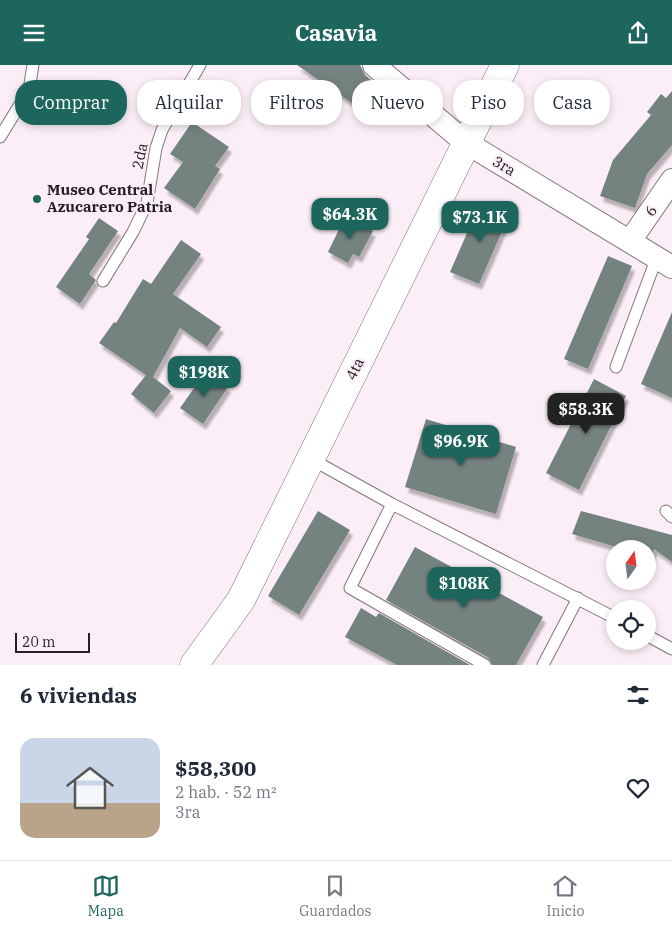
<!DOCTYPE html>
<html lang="es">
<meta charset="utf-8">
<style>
body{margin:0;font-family:"IBM Plex Serif",serif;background:#f6f6f7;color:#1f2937;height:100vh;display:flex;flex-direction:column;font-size:19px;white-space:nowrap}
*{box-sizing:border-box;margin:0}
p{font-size:16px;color:#747a83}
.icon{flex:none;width:28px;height:28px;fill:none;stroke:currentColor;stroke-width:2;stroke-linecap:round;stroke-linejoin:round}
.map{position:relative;height:600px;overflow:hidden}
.sheet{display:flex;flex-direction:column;background:#fff;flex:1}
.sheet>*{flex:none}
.hud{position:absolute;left:15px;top:15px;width:642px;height:45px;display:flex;gap:10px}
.needle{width:32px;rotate:14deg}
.controls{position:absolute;left:606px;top:475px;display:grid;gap:10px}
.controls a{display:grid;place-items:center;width:50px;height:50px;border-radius:50%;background:#fff;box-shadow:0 2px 8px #0003;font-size:25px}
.scale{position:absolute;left:15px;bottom:12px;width:75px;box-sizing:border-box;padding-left:5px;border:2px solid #252024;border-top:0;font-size:14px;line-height:18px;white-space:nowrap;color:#252024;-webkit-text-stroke:4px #fbeef6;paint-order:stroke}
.price{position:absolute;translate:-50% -42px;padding:0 11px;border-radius:10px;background:#1c665e;color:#fff;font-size:16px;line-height:32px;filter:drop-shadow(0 1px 2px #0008)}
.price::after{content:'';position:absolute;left:50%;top:30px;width:15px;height:11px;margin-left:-8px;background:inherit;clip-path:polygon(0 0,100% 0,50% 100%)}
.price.active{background:#222;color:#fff}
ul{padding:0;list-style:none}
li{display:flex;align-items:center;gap:15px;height:125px;padding:0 20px}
li span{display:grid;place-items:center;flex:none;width:140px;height:100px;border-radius:15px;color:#555}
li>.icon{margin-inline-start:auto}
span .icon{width:60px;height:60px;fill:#fffc;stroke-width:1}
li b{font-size:21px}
h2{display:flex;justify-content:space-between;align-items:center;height:60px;padding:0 20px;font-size:21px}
.tag{padding:0 18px;border-radius:20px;background:#fff;box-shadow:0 2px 8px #0003;font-size:18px;line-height:45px}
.tag.active{background:#1c665e;color:#fff}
header{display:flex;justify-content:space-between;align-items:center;height:65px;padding:0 20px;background:#1c665e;color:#fff;font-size:22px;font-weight:700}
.dock{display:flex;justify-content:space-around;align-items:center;height:70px;border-top:1px solid #e0e1e3;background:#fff;font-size:14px;color:#747a83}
.dock a{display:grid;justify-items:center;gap:2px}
.dock .active{color:#1c665e}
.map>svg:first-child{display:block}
.building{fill:#748380;filter:url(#shadow)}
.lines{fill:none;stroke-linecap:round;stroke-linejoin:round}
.lane-casing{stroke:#81757d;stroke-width:13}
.street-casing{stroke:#81757d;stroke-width:24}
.secondary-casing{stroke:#81757d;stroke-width:29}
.lane{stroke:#fff;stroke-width:11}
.street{stroke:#fff;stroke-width:22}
.secondary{stroke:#fff;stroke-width:28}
.poi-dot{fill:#1c665e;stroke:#fbeef6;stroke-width:2}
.labels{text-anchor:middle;stroke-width:4.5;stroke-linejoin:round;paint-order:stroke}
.street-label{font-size:15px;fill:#252024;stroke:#fbeef6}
.poi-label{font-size:15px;font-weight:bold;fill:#252024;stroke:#fbeef6;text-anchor:start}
</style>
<header><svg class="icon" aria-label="menu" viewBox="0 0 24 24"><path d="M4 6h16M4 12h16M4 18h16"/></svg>Casavia<svg class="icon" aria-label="share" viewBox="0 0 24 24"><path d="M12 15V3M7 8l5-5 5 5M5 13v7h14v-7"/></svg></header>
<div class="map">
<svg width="672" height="600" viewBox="0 0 672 600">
<defs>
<filter id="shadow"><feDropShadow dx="3" dy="5.5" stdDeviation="1" flood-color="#0004"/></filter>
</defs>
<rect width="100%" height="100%" fill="#fbeef6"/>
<!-- building -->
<path class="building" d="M297,0H360L365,10L376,19L359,43Z
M672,26V80L647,109L635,143L600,131L613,95L651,50L647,47L661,29L666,33Z
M192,57L229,82L215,101L220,104L195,144L164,123L183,97L170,89Z
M481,136L510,148L479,219L450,207Z
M345,152L373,166L359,192L353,189L348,198L328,187Z
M99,153L118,166L89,209L96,215L80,239L56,222L89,174L86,172Z
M181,175L201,189L173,229L221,262L207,282L180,263L153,312L171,326L154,348L131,329L146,310L99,278L114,257L116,258L143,214L151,219Z
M608,191L632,201L588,304L564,294Z
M672,247V333L641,319Z
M206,306L228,322L203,359L180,343Z
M594,314L626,331L579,425L546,408Z
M426,354L516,382L496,449L405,422Z
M318,446L350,465L299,550L268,531Z
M581,446L672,470V497L654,484L652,492L648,491V484H623L572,469Z
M415,482L543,552L516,600H492L489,593L386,535Z
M361,543L376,552L379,548L470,600H397L345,572Z"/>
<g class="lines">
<!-- lane casing -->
<g class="lane-casing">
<path id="lane" d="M0,72L29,25L33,0
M103,216L133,167L147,138L156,83L162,65L200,0
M616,302L657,192
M311,394L392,439L615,553
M392,439L350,523L485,600
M666,446L672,452
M648,571L672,584
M543,600L578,533"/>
</g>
<!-- street casing -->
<g class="street-casing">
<path id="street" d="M374,0L465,77L672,202
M630,176L672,115"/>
</g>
<!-- secondary casing -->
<g class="secondary-casing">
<path id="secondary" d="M194,600L241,535L505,0"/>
</g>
<!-- lane -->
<use href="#lane" class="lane"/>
<!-- street -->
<use href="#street" class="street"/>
<!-- secondary -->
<use href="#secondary" class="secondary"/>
</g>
<!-- markers -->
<circle class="poi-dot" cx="37" cy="134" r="5"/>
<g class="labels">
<!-- street labels -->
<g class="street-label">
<text transform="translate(140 91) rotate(-78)" y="5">2da</text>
<text transform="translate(504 101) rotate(31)" y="5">3ra</text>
<text transform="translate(651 146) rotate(-56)" y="5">6</text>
<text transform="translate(355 304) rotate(-64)" y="5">4ta</text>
</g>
<!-- poi labels -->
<g class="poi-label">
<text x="47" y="130">Museo Central<tspan x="47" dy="17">Azucarero Patria</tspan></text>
</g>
</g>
</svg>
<div class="controls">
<a><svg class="needle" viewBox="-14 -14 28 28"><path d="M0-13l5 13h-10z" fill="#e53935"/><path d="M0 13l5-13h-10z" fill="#747a83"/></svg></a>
<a><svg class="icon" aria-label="locate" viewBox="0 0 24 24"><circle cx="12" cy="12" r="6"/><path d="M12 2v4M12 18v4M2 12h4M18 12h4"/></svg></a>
</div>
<div class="scale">20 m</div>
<b class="price" style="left:350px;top:175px">$64.3K</b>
<b class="price" style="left:480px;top:178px">$73.1K</b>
<b class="price" style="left:204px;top:333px">$198K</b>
<b class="price active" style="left:586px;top:370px">$58.3K</b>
<b class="price" style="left:461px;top:402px">$96.9K</b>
<b class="price" style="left:464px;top:544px">$108K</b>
<div class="hud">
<a class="tag active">Comprar</a>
<a class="tag">Alquilar</a>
<a class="tag">Filtros</a>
<a class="tag">Nuevo</a>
<a class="tag">Piso</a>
<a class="tag">Casa</a>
</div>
</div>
<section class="sheet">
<h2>6 viviendas<svg class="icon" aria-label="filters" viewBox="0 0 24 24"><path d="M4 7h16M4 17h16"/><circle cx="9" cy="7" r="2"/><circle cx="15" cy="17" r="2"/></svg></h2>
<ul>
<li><span style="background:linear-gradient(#c9d6e8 65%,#b9a48a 0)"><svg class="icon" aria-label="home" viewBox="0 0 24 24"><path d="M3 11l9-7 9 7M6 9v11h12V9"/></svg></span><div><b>$58,300</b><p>2 hab. · 52 m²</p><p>3ra</p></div><svg class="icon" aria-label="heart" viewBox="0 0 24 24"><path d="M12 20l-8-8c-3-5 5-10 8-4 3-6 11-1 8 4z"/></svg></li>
</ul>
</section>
<nav class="dock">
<a class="active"><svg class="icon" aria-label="map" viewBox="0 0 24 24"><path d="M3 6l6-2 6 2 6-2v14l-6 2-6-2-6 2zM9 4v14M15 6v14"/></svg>Mapa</a>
<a><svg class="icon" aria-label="saved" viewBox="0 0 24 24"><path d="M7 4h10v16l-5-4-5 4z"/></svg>Guardados</a>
<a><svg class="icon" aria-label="home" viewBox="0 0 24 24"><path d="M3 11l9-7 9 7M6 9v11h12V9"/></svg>Inicio</a>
</nav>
